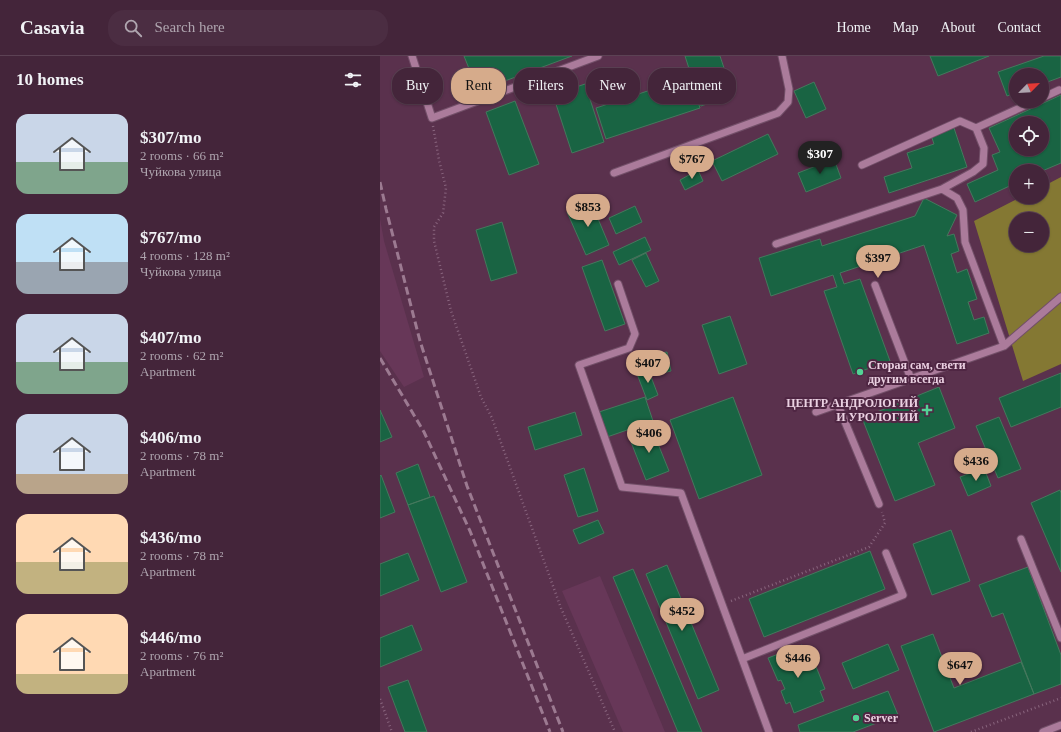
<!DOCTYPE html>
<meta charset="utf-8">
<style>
body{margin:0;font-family:Georgia,serif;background:#4b2d42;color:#f1f3f6;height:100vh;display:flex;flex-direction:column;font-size:15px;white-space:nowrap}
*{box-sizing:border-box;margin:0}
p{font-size:13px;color:#afa5af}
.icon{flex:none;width:22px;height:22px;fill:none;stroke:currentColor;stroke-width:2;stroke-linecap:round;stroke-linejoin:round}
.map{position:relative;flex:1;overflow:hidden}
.details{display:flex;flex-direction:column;background:#44253a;width:380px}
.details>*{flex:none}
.banner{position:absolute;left:12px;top:12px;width:380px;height:36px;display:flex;gap:8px}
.needle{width:26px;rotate:66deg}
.tools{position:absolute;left:629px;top:12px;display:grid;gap:8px}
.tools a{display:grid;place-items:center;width:40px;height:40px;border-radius:50%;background:#44253a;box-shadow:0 1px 3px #0004,0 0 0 1px #5c4254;font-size:20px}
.price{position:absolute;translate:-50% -34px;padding:0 9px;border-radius:14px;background:#d6ab8b;color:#111;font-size:13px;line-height:26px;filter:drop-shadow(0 1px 2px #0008)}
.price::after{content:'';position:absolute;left:50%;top:24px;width:12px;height:9px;margin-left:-6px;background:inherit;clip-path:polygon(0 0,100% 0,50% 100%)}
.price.current{background:#222;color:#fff}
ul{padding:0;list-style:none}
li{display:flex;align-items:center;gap:12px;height:100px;padding:0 16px}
li span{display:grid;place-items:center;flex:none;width:112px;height:80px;border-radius:12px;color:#555}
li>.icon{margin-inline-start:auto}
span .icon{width:48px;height:48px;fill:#fffc;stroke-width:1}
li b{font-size:17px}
h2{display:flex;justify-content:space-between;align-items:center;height:48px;padding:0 16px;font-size:17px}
.chip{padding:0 14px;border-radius:16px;background:#44253a;box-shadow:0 1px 3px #0004,0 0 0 1px #5c4254;font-size:14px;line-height:36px}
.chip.current{background:#d6ab8b;color:#111}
header{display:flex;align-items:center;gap:24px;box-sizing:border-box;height:56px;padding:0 20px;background:#44253a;border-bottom:1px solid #5c4254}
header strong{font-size:19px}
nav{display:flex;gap:22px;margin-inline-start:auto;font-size:14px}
.search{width:280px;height:36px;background:#4b2d42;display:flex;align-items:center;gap:10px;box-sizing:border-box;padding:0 14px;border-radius:16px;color:#afa5af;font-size:15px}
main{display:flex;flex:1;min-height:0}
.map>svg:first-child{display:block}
.built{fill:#673758}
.forest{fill:#847833;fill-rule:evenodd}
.building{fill:#196443;stroke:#44795d;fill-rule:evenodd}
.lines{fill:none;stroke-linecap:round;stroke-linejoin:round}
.minor-casing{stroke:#724f68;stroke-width:9}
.path{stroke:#89657e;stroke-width:2.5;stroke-dasharray:1 3;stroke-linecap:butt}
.minor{stroke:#ab7b9b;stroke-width:7}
.rail{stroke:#9c7a91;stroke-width:3;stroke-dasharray:8 4;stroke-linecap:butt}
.poi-dot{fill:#53d396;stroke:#4f2643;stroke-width:1.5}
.labels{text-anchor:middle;stroke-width:4;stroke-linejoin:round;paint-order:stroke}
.poi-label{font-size:12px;font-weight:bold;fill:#ebd1e2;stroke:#4f2643;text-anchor:start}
</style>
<header>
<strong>Casavia</strong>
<div class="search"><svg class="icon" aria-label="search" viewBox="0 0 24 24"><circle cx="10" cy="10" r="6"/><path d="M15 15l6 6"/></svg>Search here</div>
<nav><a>Home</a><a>Map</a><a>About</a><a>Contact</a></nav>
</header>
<main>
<section class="details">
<h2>10 homes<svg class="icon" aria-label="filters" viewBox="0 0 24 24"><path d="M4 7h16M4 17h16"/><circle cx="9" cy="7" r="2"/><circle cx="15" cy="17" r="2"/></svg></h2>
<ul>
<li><span style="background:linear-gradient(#c9d6e8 60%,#7fa58c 0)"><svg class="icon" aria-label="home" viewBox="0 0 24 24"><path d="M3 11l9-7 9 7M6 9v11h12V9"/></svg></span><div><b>$307/mo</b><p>2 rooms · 66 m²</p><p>Чуйкова улица</p></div></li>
<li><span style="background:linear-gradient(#bfe0f5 60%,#9aa5b1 0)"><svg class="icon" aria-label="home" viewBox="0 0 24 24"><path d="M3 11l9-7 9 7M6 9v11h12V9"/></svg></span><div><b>$767/mo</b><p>4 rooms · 128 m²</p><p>Чуйкова улица</p></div></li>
<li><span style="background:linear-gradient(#c9d6e8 60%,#7fa58c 0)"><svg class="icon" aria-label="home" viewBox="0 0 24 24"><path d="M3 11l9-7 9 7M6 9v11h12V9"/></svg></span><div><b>$407/mo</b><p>2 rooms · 62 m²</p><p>Apartment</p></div></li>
<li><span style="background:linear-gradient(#c9d6e8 75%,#b9a48a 0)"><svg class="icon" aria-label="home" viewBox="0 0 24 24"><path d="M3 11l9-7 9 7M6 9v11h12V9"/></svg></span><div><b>$406/mo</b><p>2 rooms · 78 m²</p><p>Apartment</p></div></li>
<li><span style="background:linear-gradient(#ffd9b3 60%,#c2b280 0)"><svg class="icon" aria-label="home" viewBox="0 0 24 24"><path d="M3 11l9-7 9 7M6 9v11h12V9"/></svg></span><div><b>$436/mo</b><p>2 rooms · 78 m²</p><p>Apartment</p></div></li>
<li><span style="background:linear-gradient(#ffd9b3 75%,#c2b280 0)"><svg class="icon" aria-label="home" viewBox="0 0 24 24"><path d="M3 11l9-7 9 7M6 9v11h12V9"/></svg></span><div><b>$446/mo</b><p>2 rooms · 76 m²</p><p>Apartment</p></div></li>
</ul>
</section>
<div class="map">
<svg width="681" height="676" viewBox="0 0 681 676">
<rect width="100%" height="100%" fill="#5a314d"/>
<!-- built -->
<path class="built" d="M0,163L4,185L44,321L24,331L0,295Z
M220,520L285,676H243L182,535Z"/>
<!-- forest -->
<path class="forest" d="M681,121V308L643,325L594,165L641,141H662V131ZM636,163H662V189H636Z"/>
<!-- building -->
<path class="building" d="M84,0H192L98,35Z
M305,0H340L353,39L321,50Z
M550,0H609L558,20Z
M664,0H681V21L662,28V19H636V37L627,40L618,16Z
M310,21L320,52L226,83L216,52Z
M434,26L446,53L426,62L414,35Z
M205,28L224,86L192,97L173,39Z
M681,39V107L662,115H636V127L595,146L587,128L618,114L612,99L620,96L609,72ZM636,67H662V93H636Z
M135,45L159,108L129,119L106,56Z
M574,72L587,111L509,137L504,121L532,112L527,97L554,88L551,79Z
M388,78L398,98L342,125L332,105Z
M454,103L461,122L426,136L418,117Z
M318,114L323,125L305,134L300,124Z
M544,142L577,159L567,180L574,178L579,195L571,198L577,217L587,213L597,243L588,246L594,264L604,261L609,277L577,288L544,189L460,217L464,228L480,223L510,305L473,318L444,235L457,231L453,219L391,240L379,202L440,183L442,190L535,160Z
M211,146L229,189L206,199L187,156Z
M255,150L262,166L236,178L229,162Z
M122,166L137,217L111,225L96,174Z
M265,181L271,194L239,209L233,196Z
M266,197L279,225L266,231L252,204Z
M222,204L245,268L225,275L202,211Z
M350,260L367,308L339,318L322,269Z
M287,296L291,315L278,318L274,298Z
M268,313L278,339L267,344L257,318Z
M681,317V351L631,371L619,342Z
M559,331L575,372L538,387L555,429L515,445L482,362Z
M265,341L273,365L227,381L219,356Z
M353,341L382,419L319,443L290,364Z
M0,354L12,381L0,386Z
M195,356L202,379L155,394L148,371Z
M619,361L641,413L618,422L596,370Z
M272,373L289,415L266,424L249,381Z
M38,408L50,441L28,449L16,417Z
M204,412L218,455L198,461L184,419Z
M604,412L611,430L588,440L580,421Z
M1,419L15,456L0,462V420Z
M680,434L681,437V516L651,447Z
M54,440L87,526L61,536L28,449Z
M218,464L224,477L199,488L193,474Z
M571,474L590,525L552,539L533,488Z
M490,495L505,533L384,581L369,543Z
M28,497L39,524L0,540V508Z
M287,509L339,634L318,643L266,518Z
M648,511L681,599V628L654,638L623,557L612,561L599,529Z
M253,513L322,676H298L233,521Z
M32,569L42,594L0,611V582Z
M553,578L574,632L641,606L654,638L554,676L521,590Z
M508,588L519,614L473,633L462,607Z
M422,589L430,610L435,608L445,633L440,635L444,645L414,657L410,646L406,648L401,635L405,633L401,624L398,625L388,602Z
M28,624L47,676H25L8,631Z
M508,635L518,659L473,676H420L418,669Z"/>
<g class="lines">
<!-- minor casing -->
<g class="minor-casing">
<path id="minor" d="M32,0L52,62L218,0
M662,42L679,34
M596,72L655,45
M482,109L580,65L596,72L604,92L603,108L593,116L562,133
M234,117L398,57L408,46L409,33L402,0
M396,188L562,133L577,142L583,154L585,186L624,290
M238,228L255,278L249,292L199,309L242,431L301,437L389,676
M495,229L531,323
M458,349L499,448
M436,356L624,290L681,241
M641,483L681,582
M362,603L523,539L506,497
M663,676L681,669"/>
</g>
<!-- path -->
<path class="path" d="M53,70L59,104L66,132L63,157L54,171V185L71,255L101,341L112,362L181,552L235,676
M351,545L489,491L505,467L502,456
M0,643L12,676
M591,676L681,642"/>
<!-- minor -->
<use href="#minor" class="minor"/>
<!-- rail -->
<path class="rail" d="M0,126L6,153L40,285L87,430L183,676
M0,302L44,376L90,475L170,676"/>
</g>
<!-- markers -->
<g class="poi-dot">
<circle cx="480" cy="316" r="4"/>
<path d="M545 348h4v4h4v4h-4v4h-4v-4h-4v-4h4z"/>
<circle cx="476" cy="662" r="4"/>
</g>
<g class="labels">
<!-- poi labels -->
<g class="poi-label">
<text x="488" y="313">Сгорая сам, свети<tspan x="488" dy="14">другим всегда</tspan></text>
<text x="538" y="351" text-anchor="end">ЦЕНТР АНДРОЛОГИЙ<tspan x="538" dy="14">И УРОЛОГИЙ</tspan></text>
<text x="484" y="666">Server</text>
</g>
</g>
</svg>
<div class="tools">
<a><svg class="needle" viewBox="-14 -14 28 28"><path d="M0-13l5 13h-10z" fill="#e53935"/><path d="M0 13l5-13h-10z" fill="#afa5af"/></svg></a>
<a><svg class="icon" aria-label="locate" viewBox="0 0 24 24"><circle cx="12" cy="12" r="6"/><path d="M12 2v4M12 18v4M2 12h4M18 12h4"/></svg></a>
<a>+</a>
<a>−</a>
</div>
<b class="price current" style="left:440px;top:119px">$307</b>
<b class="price" style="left:312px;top:124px">$767</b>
<b class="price" style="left:208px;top:172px">$853</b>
<b class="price" style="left:498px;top:223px">$397</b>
<b class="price" style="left:268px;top:328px">$407</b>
<b class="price" style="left:269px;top:398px">$406</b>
<b class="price" style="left:596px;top:426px">$436</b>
<b class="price" style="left:302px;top:576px">$452</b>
<b class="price" style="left:418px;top:623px">$446</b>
<b class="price" style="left:580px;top:630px">$647</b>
<div class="banner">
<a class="chip">Buy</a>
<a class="chip current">Rent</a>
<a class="chip">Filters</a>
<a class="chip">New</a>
<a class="chip">Apartment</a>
</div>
</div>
</main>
